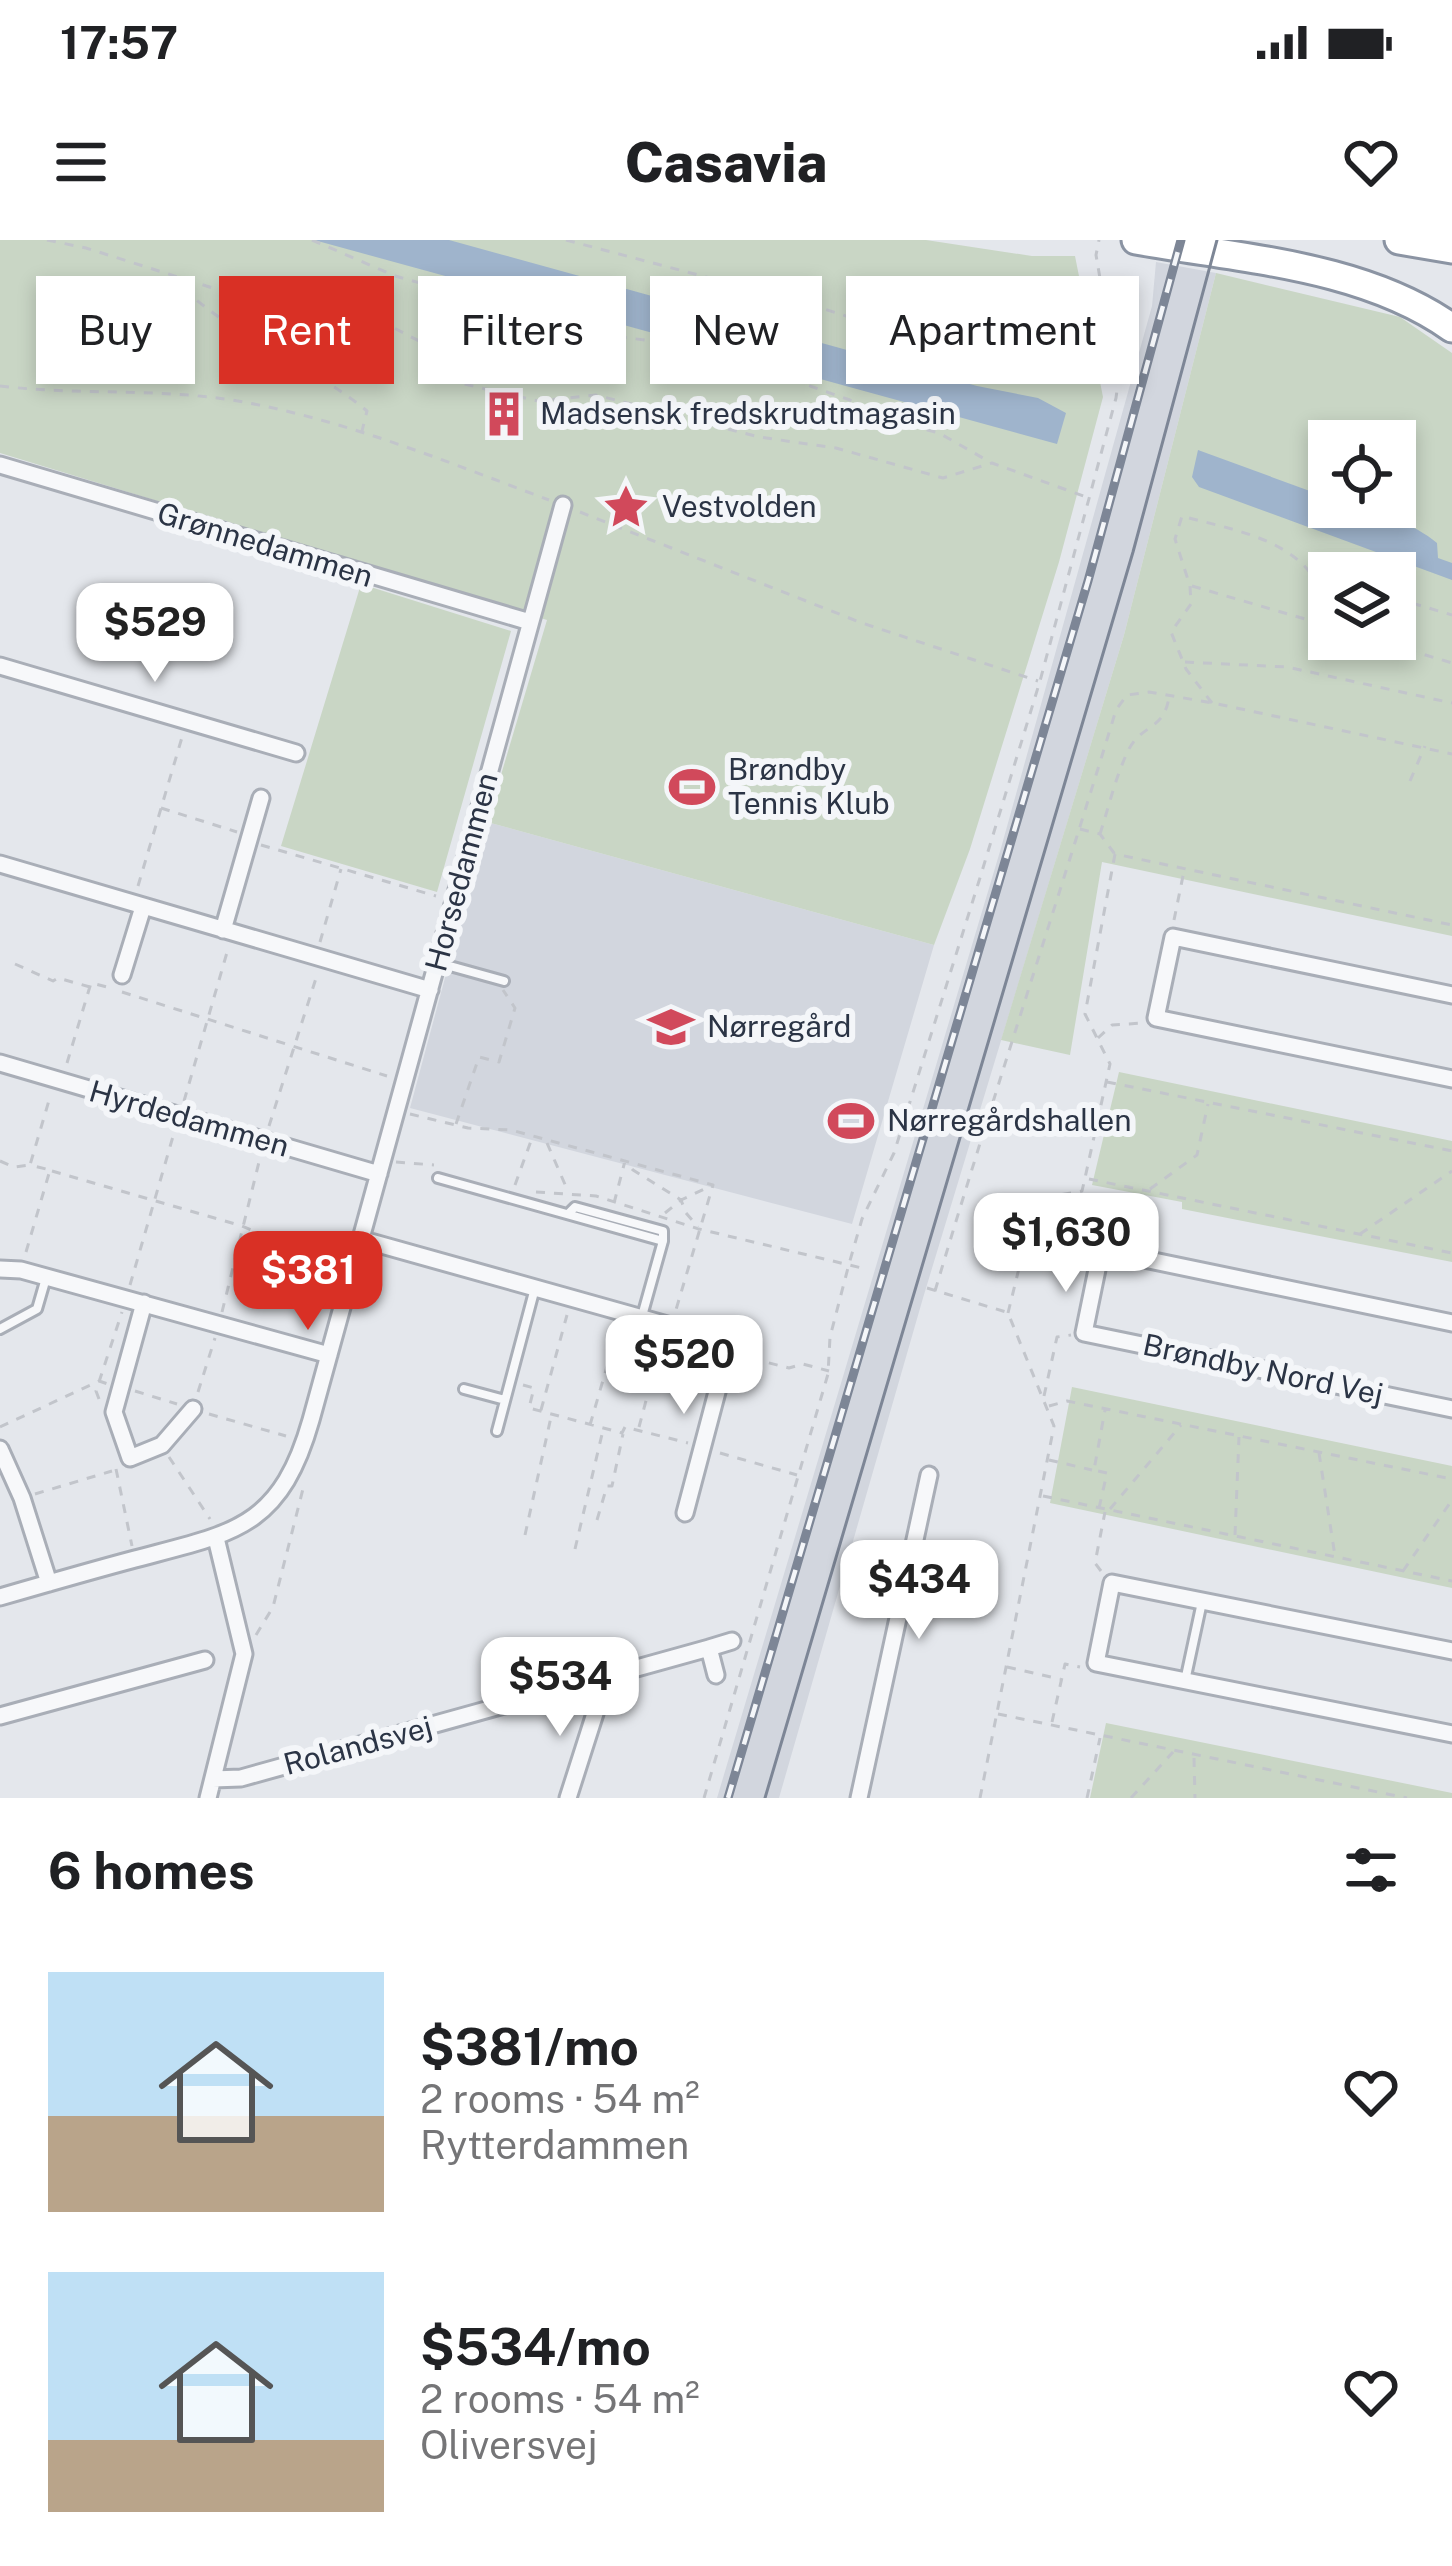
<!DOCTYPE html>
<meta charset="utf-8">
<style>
body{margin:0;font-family:"Public Sans",sans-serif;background:#f2f2f2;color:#202124;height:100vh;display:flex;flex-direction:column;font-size:45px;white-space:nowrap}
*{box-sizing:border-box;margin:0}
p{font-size:39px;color:#757577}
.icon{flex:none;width:66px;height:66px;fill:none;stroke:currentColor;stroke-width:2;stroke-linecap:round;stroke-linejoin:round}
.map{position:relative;height:1558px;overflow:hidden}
.side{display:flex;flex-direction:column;background:#fff;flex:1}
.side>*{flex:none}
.top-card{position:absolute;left:36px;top:36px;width:1380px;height:108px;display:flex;gap:24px}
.buttons{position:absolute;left:1308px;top:180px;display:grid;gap:24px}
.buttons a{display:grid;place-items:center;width:108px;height:108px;border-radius:0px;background:#fff;box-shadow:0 6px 18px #0003;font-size:60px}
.price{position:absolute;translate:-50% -102px;padding:0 27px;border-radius:24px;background:#fff;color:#222;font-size:39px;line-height:78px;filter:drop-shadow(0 3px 6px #0008)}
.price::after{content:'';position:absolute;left:50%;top:72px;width:36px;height:27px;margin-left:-18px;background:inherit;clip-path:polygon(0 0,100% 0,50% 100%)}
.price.current{background:#d93025;color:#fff}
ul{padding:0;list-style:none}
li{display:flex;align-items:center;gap:36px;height:300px;padding:0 48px}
li span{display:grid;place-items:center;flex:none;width:336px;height:240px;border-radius:0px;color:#555}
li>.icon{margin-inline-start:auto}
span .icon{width:144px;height:144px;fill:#fffc;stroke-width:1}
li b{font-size:51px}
h2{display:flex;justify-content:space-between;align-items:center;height:144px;padding:0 48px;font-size:51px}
.pill{padding:0 42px;border-radius:0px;background:#fff;box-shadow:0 6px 18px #0003;font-size:42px;line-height:108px}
.pill.current{background:#d93025;color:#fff}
.status{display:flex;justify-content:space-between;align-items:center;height:84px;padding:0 60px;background:#fff;direction:ltr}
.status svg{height:33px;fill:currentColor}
header{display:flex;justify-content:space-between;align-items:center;height:156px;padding:0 48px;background:#fff;font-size:54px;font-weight:800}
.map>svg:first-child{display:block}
.built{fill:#d2d6de}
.green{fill:#c9d6c5;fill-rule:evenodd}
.water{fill:#9fb4cc}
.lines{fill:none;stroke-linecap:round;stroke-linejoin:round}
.lane-casing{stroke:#a9aeb7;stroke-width:14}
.street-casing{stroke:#a9aeb7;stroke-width:21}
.highway-casing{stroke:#8b94a3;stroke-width:33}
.path{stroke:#c2c5cb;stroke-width:3;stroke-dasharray:9 9;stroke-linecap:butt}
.lane{stroke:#f7f8fa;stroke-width:8}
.street{stroke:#f7f8fa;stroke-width:15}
.highway{stroke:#fff;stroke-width:27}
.tram{stroke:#7d8696;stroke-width:3}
.rail-casing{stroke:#7d8696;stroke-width:9}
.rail{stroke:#f4f6f9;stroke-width:4.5;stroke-dasharray:14;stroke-linecap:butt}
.labels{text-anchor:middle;stroke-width:12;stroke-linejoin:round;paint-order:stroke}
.poi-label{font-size:30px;fill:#2b3445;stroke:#f4f6f9;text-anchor:start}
.street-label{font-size:30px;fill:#2b3445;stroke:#f4f6f9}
</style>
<div class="status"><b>17:57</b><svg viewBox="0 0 49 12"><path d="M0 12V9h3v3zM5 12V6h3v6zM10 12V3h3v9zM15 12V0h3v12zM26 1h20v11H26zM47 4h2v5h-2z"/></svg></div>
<header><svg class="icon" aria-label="menu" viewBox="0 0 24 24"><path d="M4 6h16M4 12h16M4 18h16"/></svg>Casavia<svg class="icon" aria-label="heart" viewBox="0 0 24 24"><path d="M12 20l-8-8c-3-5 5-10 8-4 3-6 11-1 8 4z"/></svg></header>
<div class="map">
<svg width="1452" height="1558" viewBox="0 0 1452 1558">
<rect width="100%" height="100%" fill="#e4e7ec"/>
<!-- built -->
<path class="built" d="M1156,22L1216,33L1124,395L923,1058L779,1558H717L1001,608L1152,66Z
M487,582L934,705L852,984L410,868Z"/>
<!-- green -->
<path class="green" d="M0,0H926L1032,16H1075L1103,157L1059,322L970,609L934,705L487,582L547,380L0,213Z
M1216,33L1400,77L1452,113V696L1102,622L1070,815L1001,800L1124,395ZM1329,201H1395V267H1329ZM1329,333H1395V399H1329Z
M361,344L511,391L437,652L281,606Z
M1119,832L1452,901V1022L1182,969V962L1092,945Z
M1072,1147L1452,1226V1348L1050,1263Z
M1106,1483L1452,1553V1558H1090Z"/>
<!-- water -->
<path class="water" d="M314,0H449L977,146L1038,158L1066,173L1057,204Z
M1198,210L1329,258V267C1364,267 1410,280 1437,303L1438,318L1452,323V340L1199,247L1192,237Z"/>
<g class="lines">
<!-- lane casing -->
<g class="lane-casing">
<path id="lane" d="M439,723L504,741
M438,938L663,1001L642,1076
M568,974L575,967L663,991V1001
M0,1089L37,1069L46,1038
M464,1149L505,1160
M497,1191L535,1048
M1185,1441L1202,1362"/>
</g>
<!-- street casing -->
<g class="street-casing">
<path id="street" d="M0,225L530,382
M0,426L296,513
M0,624L430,750
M223,690L261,558
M122,735L143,667
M1452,755L1173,697L1156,778L1452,839
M0,823L379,934
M360,999L671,1086C700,1094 726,1097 722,1133L685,1273
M0,1029L21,1030L329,1115
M144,1063L114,1172L130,1218L162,1205L193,1169
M1452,1083L1101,1010L1084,1093L1452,1169
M0,1209L22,1258L49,1343
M0,1357C45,1344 90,1331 135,1319C233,1293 280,1289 311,1180L563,265
M709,1408L732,1401
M1452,1411L1112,1343L1096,1423L1452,1494
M0,1476L205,1420
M213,1539L241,1538L709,1408L716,1435
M208,1558L244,1414L216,1298
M568,1558L599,1461L593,1440
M859,1558L929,1235"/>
</g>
<!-- highway casing -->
<g class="highway-casing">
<path id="highway" d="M1136,0C1241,19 1363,25 1452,88
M1399,0L1452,9"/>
</g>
<!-- path -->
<path class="path" d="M47,0L86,8L289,72L394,88L421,102L464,144L538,161L596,155L759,197L836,208L943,238L992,223L1089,258
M312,0L395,36L470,57L521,64L569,91L662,102L796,141L850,160L890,180L939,193L990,222
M566,0L721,41L757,55L793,59L902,94L1116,143
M171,36C225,95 307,121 367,171L362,191
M0,146C83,156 167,147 249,163C353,183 450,223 549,260
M580,272L862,383L1038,441
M1192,346L1329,386
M1395,358L1452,375
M1373,399L1452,423
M1185,422L1287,427L1452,463
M1212,463L1186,429L1171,392L1191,364L1190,346L1175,299L1182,276C1228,289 1289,297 1316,341L1329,344
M1410,541L1425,506
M161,568L237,592
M1080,589L1100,594L1114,613
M1100,594C1109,566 1116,535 1129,509C1142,484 1165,490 1169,456
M261,605L436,656
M138,646L183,494
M1174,680L1184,631
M320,702L341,629
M15,724L53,741L58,738L90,747
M122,752L387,836
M1098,798L1112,785L1143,783
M67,823L91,743L111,748
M1107,842L1452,911
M184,861L228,709
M410,874L468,888L511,890L713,945L675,1073
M456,884L479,817L499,822L515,768L503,750
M269,886L317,735
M547,903L567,949
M0,921L14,927L30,925
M396,922L434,925
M52,931L242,986L296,1009L303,1006L338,1016
M1089,939L1452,1013
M515,945L532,898
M1150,949L1197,915L1208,864
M536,952L596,956L699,989L866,1029
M1081,955L1077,996L1090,1003
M614,963L625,921L633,930L681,960L686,973L698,987
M665,973L681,960L713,945
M1360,994L1452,931
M26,1012L50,930L30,925L50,857
M130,1045L174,893
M927,1048L1006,1072
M935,1051C993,856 1057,664 1116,470L1127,455L1149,452L1213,463L1452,514
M222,1072L260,918
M1008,1073L1036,959L1082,951L1085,938L1110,824L1085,774L1115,614L1452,685
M734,1114L789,1128L803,1124L829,1131
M523,1145L534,1148L529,1168L622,1193L625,1187L688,1203
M135,1151L177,1164
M198,1152L215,1098
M1044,1156L1057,1097L1071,1095
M99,1159L96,1151L122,1072
M1049,1166L1067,1161L1452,1239
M541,1170L567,1075
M209,1174L286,1196
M590,1185L619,1085
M0,1187L99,1141L108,1144
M639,1187L663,1097
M720,1213L797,1235
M1319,1213L1335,1316
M169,1217L210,1279
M1049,1220L1092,1230
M116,1229L132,1306
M35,1254L112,1231
M1043,1256L1452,1341
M1099,1268L1107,1233L1094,1230L1105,1170
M1110,1269L1181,1185
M597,1280L607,1246H612L623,1194
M525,1295L551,1177
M1235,1295L1239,1197
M575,1309L603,1190
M1101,1331L1095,1323L1105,1272
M1403,1331L1452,1260
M256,1395L273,1367L304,1245
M1007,1427L1060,1439
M998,1474L1407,1558
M1052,1482L1065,1424L1080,1427
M1194,1518L1195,1558
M704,1558L828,1134L830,1097L849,1024L862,979L894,913L979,641L1040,441L1116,158L1118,143L1096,15L1099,0
M980,1558L1054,1186L1008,1073
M1087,1558L1100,1498
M1131,1558L1173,1512"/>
<!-- lane -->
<use href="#lane" class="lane"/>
<!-- street -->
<use href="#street" class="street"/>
<!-- highway -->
<use href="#highway" class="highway"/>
<!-- tram -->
<path class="tram" d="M765,1558L1133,312L1217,0"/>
<!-- rail casing -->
<g class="rail-casing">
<path id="rail" d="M728,1558L1088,341L1181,0"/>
</g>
<!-- rail -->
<use href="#rail" class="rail"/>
</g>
<!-- icons -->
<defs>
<g id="building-bare" transform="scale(3.6)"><path d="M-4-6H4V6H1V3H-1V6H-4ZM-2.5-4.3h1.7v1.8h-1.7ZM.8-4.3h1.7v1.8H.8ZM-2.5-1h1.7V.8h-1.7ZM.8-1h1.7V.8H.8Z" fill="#d1495b" stroke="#f4f6f9" stroke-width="2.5" paint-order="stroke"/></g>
<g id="sight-bare" transform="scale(3.6)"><path d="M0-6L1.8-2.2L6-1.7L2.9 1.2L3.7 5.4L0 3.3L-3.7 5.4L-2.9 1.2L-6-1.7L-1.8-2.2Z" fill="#d1495b" stroke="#f4f6f9" stroke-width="2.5" paint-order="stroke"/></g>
<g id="stadium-bare" transform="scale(3.6)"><path d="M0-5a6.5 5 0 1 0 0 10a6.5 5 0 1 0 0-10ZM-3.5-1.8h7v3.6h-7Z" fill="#d1495b" stroke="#f4f6f9" stroke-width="2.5" paint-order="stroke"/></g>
<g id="school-bare" transform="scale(3.6)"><path d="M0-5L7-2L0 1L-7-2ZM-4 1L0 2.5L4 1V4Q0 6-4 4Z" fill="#d1495b" stroke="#f4f6f9" stroke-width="2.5" paint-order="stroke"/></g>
</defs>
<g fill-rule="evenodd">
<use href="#building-bare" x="504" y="174"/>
<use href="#sight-bare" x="626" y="267"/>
<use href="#stadium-bare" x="692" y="547"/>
<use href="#school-bare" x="671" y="787"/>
<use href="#stadium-bare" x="851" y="881"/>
</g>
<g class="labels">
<!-- poi labels -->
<g class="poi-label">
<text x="540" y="184">Madsensk fredskrudtmagasin</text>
<text x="662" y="277">Vestvolden</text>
<text x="728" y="540">Brøndby<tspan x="728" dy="34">Tennis Klub</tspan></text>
<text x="707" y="797">Nørregård</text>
<text x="887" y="891">Nørregårdshallen</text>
</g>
<!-- street labels -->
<g class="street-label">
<text transform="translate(265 305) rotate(17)" y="10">Grønnedammen</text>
<text transform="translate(462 632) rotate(-75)" y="10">Horsedammen</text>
<text transform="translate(189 879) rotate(16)" y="10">Hyrdedammen</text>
<text transform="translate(1263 1130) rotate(12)" y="10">Brøndby Nord Vej</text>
<text transform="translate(358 1506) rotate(-15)" y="10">Rolandsvej</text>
</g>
</g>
</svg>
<div class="buttons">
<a><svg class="icon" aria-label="locate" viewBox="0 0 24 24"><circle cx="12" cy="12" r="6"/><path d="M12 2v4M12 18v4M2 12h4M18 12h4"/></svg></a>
<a><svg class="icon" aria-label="layers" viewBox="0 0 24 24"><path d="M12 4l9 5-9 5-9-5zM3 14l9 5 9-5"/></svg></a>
</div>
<b class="price" style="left:155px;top:445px">$529</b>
<b class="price" style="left:1066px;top:1055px">$1,630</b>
<b class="price current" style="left:308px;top:1093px">$381</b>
<b class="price" style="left:684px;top:1177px">$520</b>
<b class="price" style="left:919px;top:1402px">$434</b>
<b class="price" style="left:560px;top:1499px">$534</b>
<div class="top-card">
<a class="pill">Buy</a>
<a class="pill current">Rent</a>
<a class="pill">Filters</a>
<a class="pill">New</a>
<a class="pill">Apartment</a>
</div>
</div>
<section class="side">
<h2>6 homes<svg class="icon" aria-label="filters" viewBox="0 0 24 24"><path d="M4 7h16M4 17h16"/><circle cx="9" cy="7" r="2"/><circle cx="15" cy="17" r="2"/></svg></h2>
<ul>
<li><span style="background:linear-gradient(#bfe0f5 60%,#b9a48a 0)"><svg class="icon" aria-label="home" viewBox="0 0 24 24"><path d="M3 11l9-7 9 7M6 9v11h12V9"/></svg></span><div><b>$381/mo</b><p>2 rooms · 54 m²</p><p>Rytterdammen</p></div><svg class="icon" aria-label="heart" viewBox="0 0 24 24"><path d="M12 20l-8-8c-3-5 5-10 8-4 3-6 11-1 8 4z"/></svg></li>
<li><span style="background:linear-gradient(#bfe0f5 70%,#b9a48a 0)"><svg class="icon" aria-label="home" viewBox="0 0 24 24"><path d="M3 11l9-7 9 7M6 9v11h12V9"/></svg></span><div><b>$534/mo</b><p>2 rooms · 54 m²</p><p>Oliversvej</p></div><svg class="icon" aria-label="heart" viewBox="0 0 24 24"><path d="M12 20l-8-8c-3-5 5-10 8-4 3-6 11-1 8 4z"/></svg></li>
</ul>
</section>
